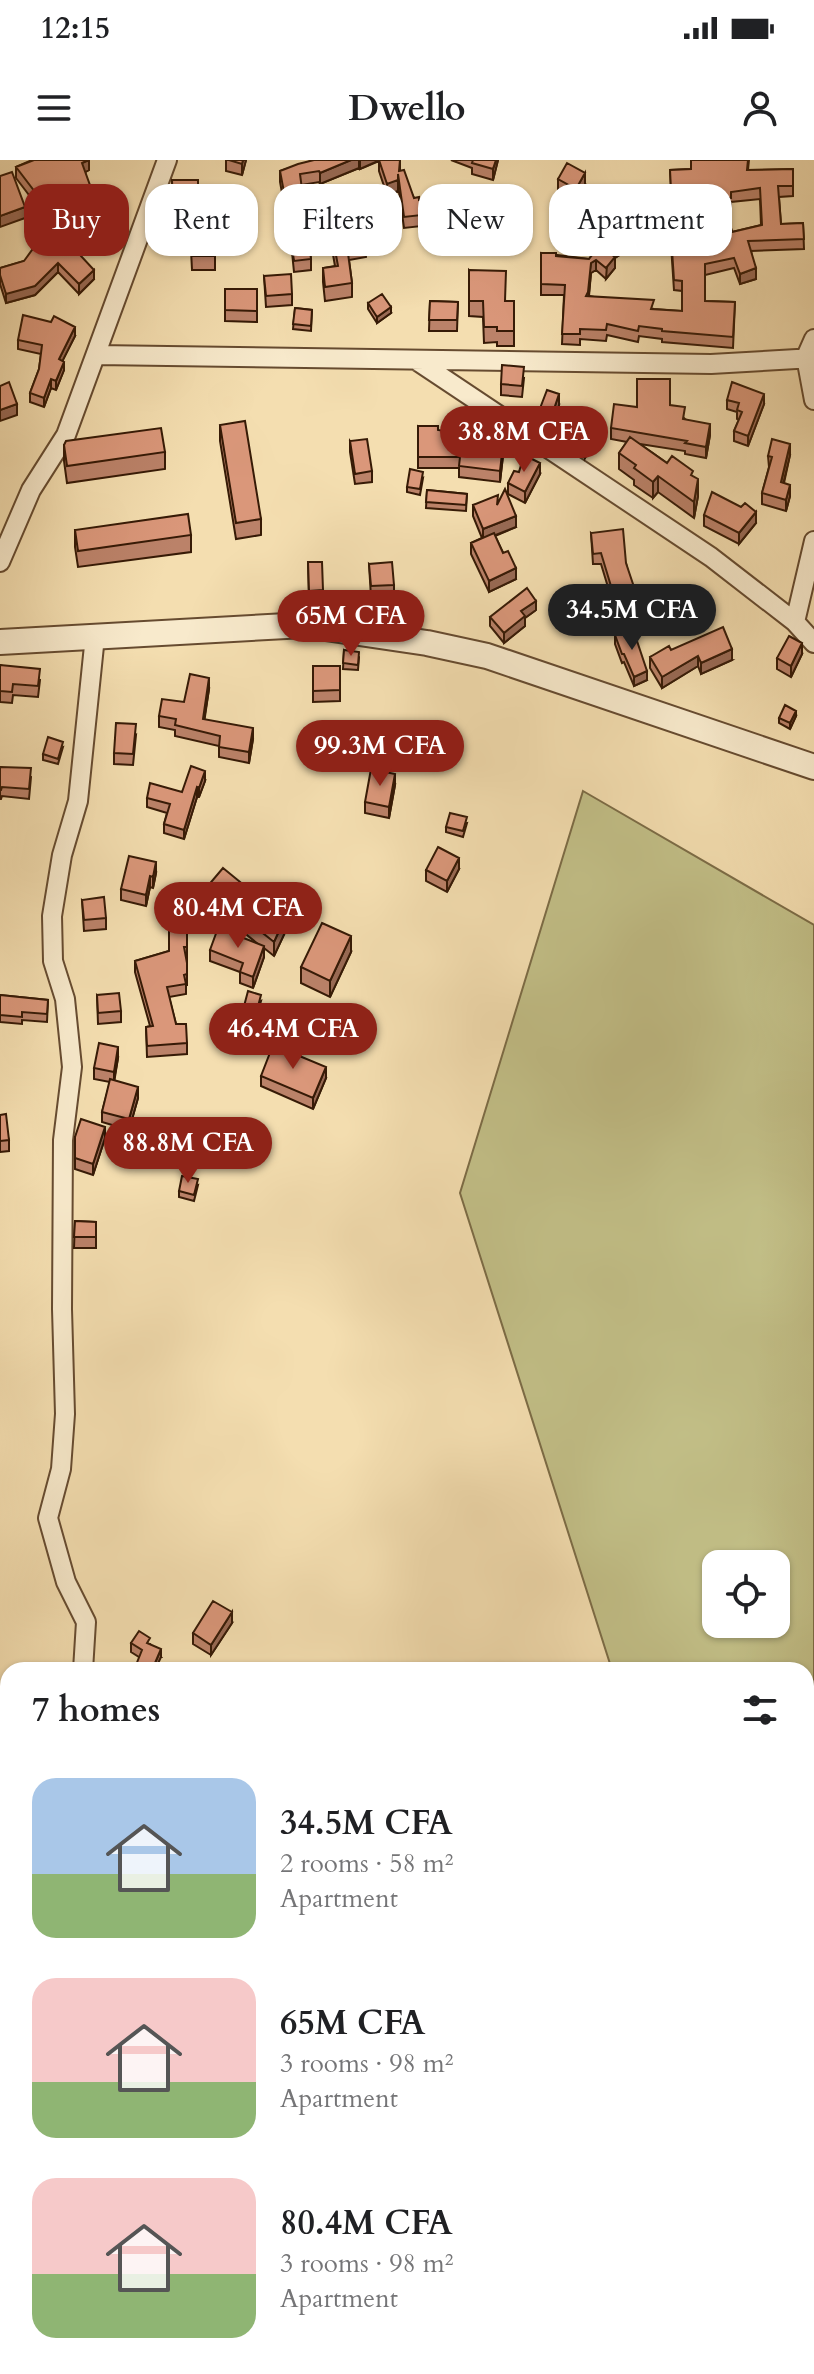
<!DOCTYPE html>
<meta charset="utf-8">
<style>
body{margin:0;font-family:Cardo,serif;background:#f6f6f6;color:#202124;height:100vh;display:flex;flex-direction:column;font-size:30px;white-space:nowrap}
*{box-sizing:border-box;margin:0}
p{font-size:26px;color:#757577}
.icon{flex:none;width:44px;height:44px;fill:none;stroke:currentColor;stroke-width:2;stroke-linecap:round;stroke-linejoin:round}
.map{position:relative;flex:1;overflow:hidden}
.panel{position:absolute;left:0px;top:1502px;width:814px;height:712px;display:flex;flex-direction:column;background:#fff;border-radius:24px 24px 0 0;box-shadow:0 2px 6px #0004}
.panel>*{flex:none}
.top-card{position:absolute;left:24px;top:24px;width:766px;height:72px;display:flex;gap:16px}
.controls{position:absolute;left:702px;top:1390px;display:grid;gap:16px}
.controls a{display:grid;place-items:center;width:88px;height:88px;border-radius:16px;background:#fff;box-shadow:0 2px 6px #0004;font-size:40px}
.price{position:absolute;translate:-50% -68px;padding:0 18px;border-radius:28px;background:#8f2418;color:#fff;font-size:26px;line-height:52px;filter:drop-shadow(0 2px 4px #0008)}
.price::after{content:'';position:absolute;left:50%;top:48px;width:24px;height:18px;margin-left:-12px;background:inherit;clip-path:polygon(0 0,100% 0,50% 100%)}
.price.selected{background:#222;color:#fff}
ul{padding:0;list-style:none}
li{display:flex;align-items:center;gap:24px;height:200px;padding:0 32px}
li span{display:grid;place-items:center;flex:none;width:224px;height:160px;border-radius:24px;color:#555}
li>.icon{margin-inline-start:auto}
span .icon{width:96px;height:96px;fill:#fffc;stroke-width:1}
li b{font-size:34px}
h2{display:flex;justify-content:space-between;align-items:center;height:96px;padding:0 32px;font-size:34px}
.pill{padding:0 28px;border-radius:24px;background:#fff;box-shadow:0 2px 6px #0004;font-size:28px;line-height:72px}
.pill.selected{background:#8f2418;color:#fff}
.status{display:flex;justify-content:space-between;align-items:center;height:56px;padding:0 40px;background:#fff;direction:ltr}
.status svg{height:22px;fill:currentColor}
header{display:flex;justify-content:space-between;align-items:center;height:104px;padding:0 32px;background:#fff;font-size:36px;font-weight:700}
.map>svg:first-child{display:block}
.green{fill:#c2bf87;stroke:#7c6c46;stroke-width:2;fill-rule:evenodd}
.lines{fill:none;stroke-linecap:round;stroke-linejoin:round}
.minor-casing{stroke:#664b30;stroke-width:22}
.tertiary-casing{stroke:#664b30;stroke-width:28}
.minor{stroke:#f8eacc;stroke-width:18}
.tertiary{stroke:#f8eacc;stroke-width:24}
.wall{fill:#bb8269;stroke:#361a06;stroke-width:2;fill-rule:evenodd}
.shaded-wall{fill:#996a55;stroke:#361a06;stroke-width:2}
.building{fill:#da977a;stroke:#361a06;stroke-width:2;fill-rule:evenodd}
</style>
<div class="status"><b>12:15</b><svg viewBox="0 0 49 12"><path d="M0 12V9h3v3zM5 12V6h3v6zM10 12V3h3v9zM15 12V0h3v12zM26 1h20v11H26zM47 4h2v5h-2z"/></svg></div>
<header><svg class="icon" aria-label="menu" viewBox="0 0 24 24"><path d="M4 6h16M4 12h16M4 18h16"/></svg>Dwello<svg class="icon" aria-label="person" viewBox="0 0 24 24"><circle cx="12" cy="8" r="4"/><path d="M4 21q1-7 8-7t8 7"/></svg></header>
<div class="map">
<svg width="814" height="2214" viewBox="0 0 814 2214">
<rect width="100%" height="100%" fill="#f4deb0"/>
<filter id="stains"><feTurbulence type="fractalNoise" baseFrequency=".0025" numOctaves="4"/><feColorMatrix values="0 0 0 0 .2 0 0 0 0 .09 0 0 0 0 .02 0 0 0 .5 -.17"/></filter>
<radialGradient id="worn" r=".72"><stop offset=".6" stop-color="#630" stop-opacity="0"/><stop offset="1" stop-color="#630" stop-opacity=".3"/></radialGradient>
<!-- green -->
<path class="green" d="M583,631L814,765V2214H0V2122L8,2121V2206H806V1510H612L460,1033ZM716,1404H776V1464H716Z"/>
<g class="lines">
<!-- minor casing -->
<g class="minor-casing">
<path id="minor" d="M814,179L806,197L814,240
M97,195L711,204L814,198
M416,200L711,397L795,462L814,483
M0,402L31,330L66,275L167,0
M795,462L814,381
M83,1510L86,1462L66,1422L48,1358L61,1309L65,1254L62,1149L63,980L72,907L65,839L53,801L52,756L62,695L78,641L95,476
M0,1704L8,1686"/>
</g>
<!-- tertiary casing -->
<g class="tertiary-casing">
<path id="tertiary" d="M0,482L305,465L427,483L487,496L814,607"/>
</g>
<!-- minor -->
<use href="#minor" class="minor"/>
<!-- tertiary -->
<use href="#tertiary" class="tertiary"/>
</g>
<!-- wall -->
<path class="wall" d="M32,0H89V10L85,12L91,39L45,56L16,18V7Z
M226,0H246L242,15L226,11Z
M314,0H400V11L414,38L419,40L462,38L463,71H430V65L404,68L398,25V31L387,35L379,11V1L360,9L359,2V8L320,24L319,22L301,25L311,99V110L294,112L291,82L280,22V11Z
M451,0H498L493,20L472,14V8Z
M749,0L748,10L793,9V36L779,37L781,64L803,63L804,89L751,91L756,119L740,124L734,108L705,115V141L735,142L733,188L662,182V179L639,176L638,182L607,175L606,181L580,179V185L562,184L564,135H541V93L589,99L606,76L600,67V57L633,61L672,49L670,10L691,9ZM760,39L761,65L732,72L726,49L731,48V42ZM652,74L656,89L671,85L674,130L682,131V151L654,149L589,136L591,113L596,110L606,119L615,108V98Z
M558,19L585,24L576,40L558,30Z
M172,20L198,25L226,26V67L219,66V91H215V110H192L191,90H174Z
M350,40L376,71L365,74L366,97L349,100L352,123V137L325,141L323,122V108L335,106L326,55V41Z
M98,46L116,58L101,68L100,67L73,87L94,119L79,134L58,112L35,135L6,143L0,124V108L24,101Z
M479,64L504,65L499,81L479,75Z
M469,110L506,141H514V186H497V182L484,183L483,157L469,156Z
M264,116L292,134V145L266,147Z
M225,129H257V162L225,161Z
M430,141L458,142L457,171H429Z
M368,143L391,153L377,163L368,149Z
M295,148L312,150L311,171L293,169Z
M75,176L62,201L64,210L56,230L51,228L44,247L30,242V233L39,209L41,194L18,189V180Z
M524,218L522,237L501,235V224Z
M727,240L764,244L748,286L734,281V271L739,260L737,259V252L727,249Z
M559,245L552,266L539,262V251Z
M670,245L685,259L710,275L706,298L685,294V291L640,284L667,303L693,317L698,336L694,358L658,332L653,338L634,325V320L619,309V293L627,282L611,279V268L637,247Z
M220,265L261,359V375L236,379L220,281Z
M418,266L504,287L500,322L459,317V308H418Z
M554,267L594,282L585,298L554,278Z
M350,281L372,311V322L355,324L350,292Z
M64,285L165,292V309L67,323L64,301Z
M790,295L784,323L790,336L786,351L762,344V333L769,307L768,296Z
M540,314L525,343L508,334V323Z
M423,318L420,335L407,332V327Z
M427,330L467,334L466,351L426,348Z
M498,342L516,367L495,376L516,419L489,432L471,394V383L482,378L473,356V345Z
M741,347L756,363L739,384L704,366V355Z
M75,370L191,375V392L78,407L75,387Z
M591,373L626,403L635,441L614,447L601,404H593Z
M308,402L323,430V441L309,442Z
M369,404L394,425V436L371,437Z
M536,450L525,458V466L504,483L490,466V457Z
M615,475L647,520L634,526L624,502L622,503L615,484Z
M344,490L359,497L358,510L343,509Z
M671,490L732,500L701,514L698,506L662,528L650,508V497Z
M802,494L791,517L777,509V498Z
M0,505L40,520L38,537L13,535L12,543L0,542Z
M313,506H340V541L313,542Z
M209,529L204,560L253,579L249,603L219,597V586L175,576V570L159,567V556Z
M796,556L790,569L779,563V558Z
M136,575L133,605L114,604V593Z
M63,587L58,604L43,600V594Z
M0,607L31,617L29,639L2,636L1,639H0Z
M205,621L199,637H197L184,679L164,673V664L167,653L147,647V638L182,632Z
M395,625L389,658L365,653V642Z
M467,663L463,677L446,672V667Z
M459,709L447,732L426,721V710Z
M156,713L153,728L150,727L146,746L121,740V729Z
M206,728L288,766L274,796L264,788V797L253,828L240,823V812L210,801V790L258,784L206,742Z
M82,740L106,758V769L84,771Z
M187,761V825H186V834L169,837L176,864L187,883V894L147,897L146,867L150,866L135,812V801L169,791Z
M351,792L330,837L301,823V807Z
M0,835L48,840L47,862L22,860V864L0,862Z
M97,835L121,851V862L98,864Z
M261,841L256,859L243,856V850Z
M118,898L114,920L138,938L129,970L102,962V952L110,922L94,919V908Z
M261,916L326,918L313,949L261,926Z
M0,955L9,980V991L0,992Z
M75,977L105,978L93,1015L75,1009Z
M198,1025L194,1041L179,1037V1031Z
M75,1061L96,1062V1088H74Z
M232,1463L211,1495L193,1484V1473Z
M131,1483L150,1484L161,1497H139L131,1492Z"/>
<!-- shaded-wall -->
<path class="shaded-wall" d="M89,0V10L82,14V3Z
M243,0H246L242,15V4Z
M351,0H359V8L320,24V13Z
M360,0H380L360,9Z
M496,0H498L493,20V9Z
M585,13V24L576,40V29Z
M398,14V31L387,35V24Z
M91,28V39L45,56V45Z
M25,47V58L0,67V56Z
M116,49V58L101,68V59Z
M504,54V65L499,81V70Z
M100,57V67L68,91V82Z
M376,57V71L362,75V61Z
M652,64V74L615,98V108L606,119L608,92Z
M671,75V85L656,89V79Z
M596,100V110L591,113L588,143L586,136L591,103Z
M58,103V112L35,135L6,143V134Z
M756,108V119L740,124V114Z
M94,110V119L79,134V124Z
M391,147V153L377,163V157Z
M75,167V176L59,208V199Z
M64,202V210L56,230V221Z
M51,219V228L44,247V238Z
M559,234V245L552,266V255Z
M764,234V244L748,286V276Z
M17,244V255L0,261V250Z
M710,264V275L706,298V287Z
M594,271V282L585,298V287Z
M504,276V287L500,322V311Z
M790,284V295L781,333V322Z
M540,303V314L525,343V332Z
M658,316V332L653,338V322Z
M698,319V336L694,358V342Z
M790,325V336L786,351V340Z
M756,352V363L739,384V373Z
M516,356V367L483,380V369Z
M516,408V419L489,432V421Z
M635,430V441L614,447V436Z
M536,441V450L525,458V466L504,483V473L521,451Z
M802,483V494L791,517V506Z
M732,489V500L701,514V503Z
M698,496V506L662,528V517Z
M647,511V520L634,526V517Z
M209,518V529L203,570V559Z
M796,551V556L790,569V563Z
M253,568V579L249,603V592Z
M205,611V621L199,637V628Z
M395,614V625L389,658V647Z
M197,627V637L184,679V670Z
M459,698V709L447,732V721Z
M156,702V713L153,728V717Z
M150,716V727L146,746V735Z
M288,751V766L274,796V782Z
M351,776V792L330,837V821Z
M264,786V797L253,828V817Z
M118,887V898L114,923V912Z
M326,907V918L313,949V938Z
M138,927V938L129,970V959Z
M105,967V978L93,1015V1004Z
M232,1452V1463L211,1495V1485Z
M161,1489V1497L155,1510H152Z"/>
<!-- building -->
<path class="building" d="M34,0H88L82,3L91,28L45,45L16,7Z
M229,0H243L242,4Z
M314,0H351L320,13L319,11L300,14L311,99L294,101L291,80H293L280,11L298,4Z
M379,0H400L399,11L404,10L414,38L419,37V40L462,38L463,60H430V54L404,57L398,14V20L387,24Z
M473,0H496L493,9L472,3Z
M691,0H748L747,10L793,9V26H778L781,64L803,63L804,79L748,81L756,108L740,114L734,98L705,104V141L735,142L733,177L662,171V169L639,166L638,171L607,164L606,170L580,169V174H562L565,125L541,124V93H556V96L589,99L610,72L600,57L622,43L633,61L672,49L670,10L691,9ZM760,28L762,65L732,72L724,38H731V32ZM652,64L656,79L671,75L674,120L682,121V151L651,149L654,140L586,136L588,132L591,103L596,100L606,108L615,97L608,92Z
M567,3L585,13L576,29L558,19Z
M12,12L25,47L0,56V16Z
M172,20H198V25L226,26V52H219V77H215V96H192L191,76L174,75Z
M349,35L350,40L363,36L364,40L371,38L376,57L362,61L366,83L347,86L352,123L325,127L323,108L338,106L326,41Z
M109,38L116,49L101,59L100,57L68,82L94,110L79,124L58,103L35,126L6,134L0,115V108L24,101L32,90L95,39L98,46Z
M484,48L504,54L499,70L479,64Z
M469,110L506,111L505,141H514V171H497V167H484L483,141H469Z
M291,114L292,134L266,136L264,116Z
M225,129H257V151L225,150Z
M382,134L391,147L377,157L368,143Z
M430,141L458,142L457,160H429Z
M295,148L312,150L311,166L293,164Z
M23,155L51,162L54,156L75,167L59,199L64,202L56,221L51,219L44,238L30,233L39,209L42,185L18,180Z
M502,205L524,207L522,226L501,224Z
M637,219H670V245L685,247L683,259L710,264L706,287L685,283L687,281L611,268L614,244L637,247Z
M9,222L17,244L0,250V226Z
M732,222L764,234L748,276L734,271L742,252L737,250L739,243L727,240Z
M547,230L559,234L552,255L539,251Z
M562,253L594,271L585,287L554,267Z
M245,261L261,359L236,363L220,265Z
M418,266H438V270L479,277L480,274L504,276L500,311L459,306L460,297H418Z
M161,268L165,292L67,306L64,285L66,281Z
M630,277L667,303L672,296L693,311L691,315L698,319L694,342L658,316L653,322L634,308L636,305L619,293Z
M367,279L372,311L355,314L350,281Z
M772,279L790,284L781,322L790,325L786,340L762,333L772,297L768,296Z
M524,295L540,303L525,332L508,323L514,311L519,312Z
M410,309L423,312L420,329L407,327Z
M505,329L516,356L483,369L473,345L498,335L497,345Z
M427,330L467,334L466,345L426,342Z
M712,332L741,347L745,343L756,352L739,373L704,355Z
M188,354L191,375L78,391L75,370Z
M623,369L626,403L635,430L614,436L601,393L593,394L591,373Z
M494,373L503,393L508,391L516,408L489,421L471,383Z
M308,402H322L323,430L309,431Z
M392,402L394,425L371,426L369,404Z
M527,428L536,441L521,451L525,456L504,473L490,457Z
M723,467L732,489L701,503L698,496L662,517L650,497L669,486L671,490Z
M633,469L647,511L634,517L624,494H622L615,475Z
M789,476L802,483L791,506L777,498Z
M344,490L359,492L358,505L343,503Z
M0,505L40,509L38,526L13,524L12,532L0,531Z
M313,506H340V530L313,531Z
M190,514L209,518L203,559L253,568L249,592L219,587L220,576L175,565L176,559L159,556L162,539L184,542Z
M785,545L796,551L790,563L779,558Z
M116,563L136,564L133,594L114,593Z
M48,577L63,582L58,599L43,594Z
M191,606L205,611L199,628L197,627L184,670L164,664L170,644L147,638L150,623L182,632Z
M0,607L31,608L29,629L2,627L1,630H0Z
M371,609L395,614L389,647L365,642Z
M450,653L467,657L463,671L446,667Z
M438,687L459,698L447,721L426,710Z
M129,696L156,702L153,717L150,716L146,735L121,729Z
M223,708L261,739L288,751L274,782L206,728Z
M104,737L106,758L84,760L82,740Z
M169,761H187V787H184L187,803V814L184,815L186,824L167,827L176,864H186L187,883L147,886L146,867L153,866L135,801L169,791Z
M322,763L351,776L330,821L301,807Z
M218,768L264,786L253,817L240,812L243,803L210,790Z
M248,831L261,835L256,854L243,850Z
M119,833L121,851L98,853L97,835Z
M0,835L48,840L47,854L22,852V857L0,855Z
M99,883L118,887L114,912L94,908Z
M273,885L326,907L313,938L261,916Z
M110,919L138,927L129,959L102,952Z
M6,954L9,980L0,981V955Z
M81,959L105,967L93,1004L75,998V977Z
M182,1016L198,1019L194,1035L179,1031Z
M75,1061L96,1062V1077H74Z
M213,1441L232,1452L211,1485L193,1473Z
M139,1471L150,1478L147,1483L161,1489L152,1510H134L142,1490L131,1483Z
M0,1611L4,1612L0,1625Z"/>
<rect width="100%" height="100%" filter="url(#stains)"/>
<rect width="100%" height="100%" fill="url(#worn)"/>
</svg>
<div class="controls">
<a><svg class="icon" aria-label="locate" viewBox="0 0 24 24"><circle cx="12" cy="12" r="6"/><path d="M12 2v4M12 18v4M2 12h4M18 12h4"/></svg></a>
</div>
<b class="price" style="left:524px;top:314px">38.8M CFA</b>
<b class="price selected" style="left:632px;top:492px">34.5M CFA</b>
<b class="price" style="left:351px;top:498px">65M CFA</b>
<b class="price" style="left:380px;top:628px">99.3M CFA</b>
<b class="price" style="left:238px;top:790px">80.4M CFA</b>
<b class="price" style="left:293px;top:911px">46.4M CFA</b>
<b class="price" style="left:188px;top:1025px">88.8M CFA</b>
<div class="top-card">
<a class="pill selected">Buy</a>
<a class="pill">Rent</a>
<a class="pill">Filters</a>
<a class="pill">New</a>
<a class="pill">Apartment</a>
</div>
<section class="panel">
<h2>7 homes<svg class="icon" aria-label="filters" viewBox="0 0 24 24"><path d="M4 7h16M4 17h16"/><circle cx="9" cy="7" r="2"/><circle cx="15" cy="17" r="2"/></svg></h2>
<ul>
<li><span style="background:linear-gradient(#a9c7e8 60%,#8fb573 0)"><svg class="icon" aria-label="home" viewBox="0 0 24 24"><path d="M3 11l9-7 9 7M6 9v11h12V9"/></svg></span><div><b>34.5M CFA</b><p>2 rooms · 58 m²</p><p>Apartment</p></div></li>
<li><span style="background:linear-gradient(#f6c9c9 65%,#8fb573 0)"><svg class="icon" aria-label="home" viewBox="0 0 24 24"><path d="M3 11l9-7 9 7M6 9v11h12V9"/></svg></span><div><b>65M CFA</b><p>3 rooms · 98 m²</p><p>Apartment</p></div></li>
<li><span style="background:linear-gradient(#f6c9c9 60%,#8fb573 0)"><svg class="icon" aria-label="home" viewBox="0 0 24 24"><path d="M3 11l9-7 9 7M6 9v11h12V9"/></svg></span><div><b>80.4M CFA</b><p>3 rooms · 98 m²</p><p>Apartment</p></div></li>
</ul>
</section>
</div>
